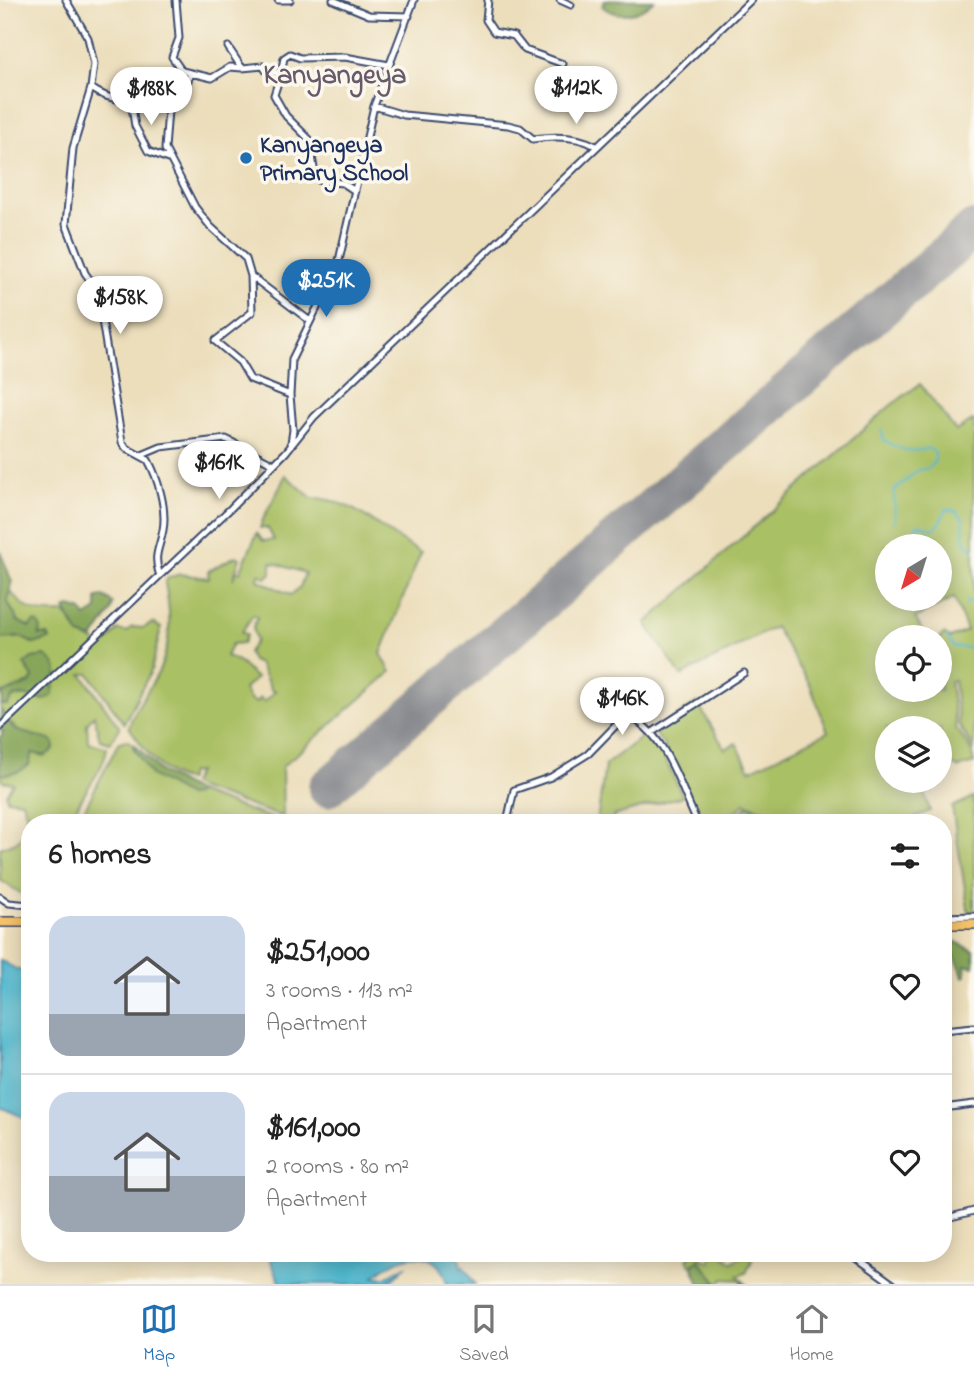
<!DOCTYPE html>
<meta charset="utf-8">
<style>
body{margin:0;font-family:"Indie Flower",sans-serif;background:#f6f6f6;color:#222;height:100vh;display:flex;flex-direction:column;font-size:26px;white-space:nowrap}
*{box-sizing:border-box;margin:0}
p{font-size:23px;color:#767676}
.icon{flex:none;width:38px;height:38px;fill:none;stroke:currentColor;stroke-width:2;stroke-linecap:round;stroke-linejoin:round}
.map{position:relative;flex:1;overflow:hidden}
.drawer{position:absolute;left:21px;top:814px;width:931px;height:448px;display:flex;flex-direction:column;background:#fff;border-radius:28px;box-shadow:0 4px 18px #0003}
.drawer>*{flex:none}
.needle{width:46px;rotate:218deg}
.controls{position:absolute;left:875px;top:534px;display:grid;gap:14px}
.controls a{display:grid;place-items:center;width:77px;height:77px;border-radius:50%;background:#fff;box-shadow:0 4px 18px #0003;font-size:35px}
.price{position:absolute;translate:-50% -60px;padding:0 16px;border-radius:24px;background:#fff;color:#222;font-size:23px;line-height:46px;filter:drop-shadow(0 2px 4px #0008)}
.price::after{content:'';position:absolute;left:50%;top:42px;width:21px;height:16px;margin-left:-10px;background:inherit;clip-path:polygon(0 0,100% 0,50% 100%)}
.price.on{background:#1f6fb2;color:#fff}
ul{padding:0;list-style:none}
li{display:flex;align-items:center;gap:21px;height:175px;padding:0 28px}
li+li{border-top:2px solid #e0e0e0}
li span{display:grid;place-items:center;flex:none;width:196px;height:140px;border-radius:21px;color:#555}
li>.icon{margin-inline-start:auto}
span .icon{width:84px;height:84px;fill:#fffc;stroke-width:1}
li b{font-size:30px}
h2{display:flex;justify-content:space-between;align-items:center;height:84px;padding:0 28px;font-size:30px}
.menu{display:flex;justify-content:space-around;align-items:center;height:98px;border-top:2px solid #e0e0e0;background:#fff;font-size:19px;color:#767676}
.menu a{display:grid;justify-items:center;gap:4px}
.menu .on{color:#1f6fb2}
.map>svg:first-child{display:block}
.green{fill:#aac065;stroke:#627862;stroke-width:2;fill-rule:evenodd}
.forest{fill:#87a65a;stroke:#516a5c;stroke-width:2}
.water{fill:#50b7ce;stroke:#367396;stroke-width:2}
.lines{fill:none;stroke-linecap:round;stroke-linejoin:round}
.stream{stroke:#50b7ce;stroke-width:2}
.runway{stroke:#84868c;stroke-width:38}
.minor-casing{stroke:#3a496c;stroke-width:9}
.trunk-casing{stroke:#3a496c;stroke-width:12}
.minor{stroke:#fff;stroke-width:5}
.trunk{stroke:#f5c16b;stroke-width:9}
.poi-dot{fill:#1f6fb2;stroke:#fbf7ec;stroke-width:2.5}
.labels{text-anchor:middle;stroke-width:7;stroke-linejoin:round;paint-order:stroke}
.poi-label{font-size:24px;font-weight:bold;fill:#1b2f5e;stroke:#fbf7ec;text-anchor:start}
.quarter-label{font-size:28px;font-weight:bold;fill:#665b6b;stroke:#fbf7ec}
</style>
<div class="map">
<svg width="974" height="1284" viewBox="0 0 974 1284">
<rect width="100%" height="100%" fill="#fbf7ec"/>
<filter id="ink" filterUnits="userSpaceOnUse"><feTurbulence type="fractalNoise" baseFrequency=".0143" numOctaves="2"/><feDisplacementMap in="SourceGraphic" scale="14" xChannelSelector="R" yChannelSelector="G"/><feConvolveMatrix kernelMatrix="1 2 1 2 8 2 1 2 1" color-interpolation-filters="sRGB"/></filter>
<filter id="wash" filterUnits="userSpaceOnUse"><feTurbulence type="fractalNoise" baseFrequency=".00686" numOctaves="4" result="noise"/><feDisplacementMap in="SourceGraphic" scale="28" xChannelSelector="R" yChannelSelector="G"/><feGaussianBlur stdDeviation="1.57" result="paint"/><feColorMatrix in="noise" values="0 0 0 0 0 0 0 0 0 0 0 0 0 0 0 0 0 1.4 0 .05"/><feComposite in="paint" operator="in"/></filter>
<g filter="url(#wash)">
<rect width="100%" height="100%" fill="#ecdebb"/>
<!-- green -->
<path class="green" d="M920,384L956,431L974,420V750L959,725L954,680L950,681L956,728L971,750L974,763L959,768L950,763L940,770V728H887V780L921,781L930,811L904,822H731L747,806L774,817L777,815L745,803L725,822H701L663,744L654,732L697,702L725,749L736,743L750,770L828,732L810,685L775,627L681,676L646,623L890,406ZM887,546H940V598H887ZM954,598L967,631L950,638L944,634L940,637V690H887V637H926L915,618Z
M285,475L312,498C355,498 384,535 421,552L381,654L391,672L282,767L283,817L198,788L191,784L197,772L190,773L188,780C163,778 142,746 129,727C134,707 151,689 160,669C172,640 171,614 165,583L168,578L180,574L209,578L208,571L236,556L240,558L233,579L237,571L240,572L257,533L263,541L274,540L268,528H260C266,507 277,498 285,475ZM271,562L305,573L300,587L291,595L258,580L259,574L266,578L271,573ZM253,615L257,617L253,628L256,641L248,652L252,661L259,664L272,691H275L264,702L260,698L257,703L250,700L244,689L256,678L238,661L226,656L232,644L243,643L247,634L241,633Z
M11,592C28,614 39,614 66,613L79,635L104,645L118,630L127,632L132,627L143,628L153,623L161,628L151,671L124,723L89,674H82L120,728L110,743L100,740L94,715L87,723L88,742L107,748C102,776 78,795 71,822L30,825L22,801L7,799L6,794L13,783L2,781L0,775L18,772L32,753H39C35,747 30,738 24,734C14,726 0,718 0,704L7,705L13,697C35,693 46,703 58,675L31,671L33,677L30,683L0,695V639L39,636L18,621L7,601Z
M647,733L660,749L683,796L613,816L614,822H597L605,765Z
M126,740L135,745L133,747C140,763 179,796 196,795V792L282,822H113L97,817V822H78L119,742Z
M974,797V920L970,921L952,807Z
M30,828V899L0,880V848L16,842Z
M943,928H949L951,960H943Z
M692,1253H700L701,1258L711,1262L710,1253H721L732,1262L744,1255L754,1257L746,1273L738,1276L746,1284H741V1280L722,1279L719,1284H715L716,1280L694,1262L693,1267L687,1259Z"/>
<!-- forest -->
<path class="forest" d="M605,0H654C640,14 617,20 602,6Z
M0,551L12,582L7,601L18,621L29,627L34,622L38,623L41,629L39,635H48L50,639L34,644L21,637L0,639Z
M104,597L113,603L111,612L93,639L79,635L65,609L70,607L81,610L86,617L97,610V598Z
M45,656C67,671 52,675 53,695L44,700L23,695L13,697L7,705H1L3,693L30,683L33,677L24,664L32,658Z
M1,710L15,730L53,741L54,749L45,756L32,753L29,765L18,772L0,775V738L3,732L0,729Z
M135,745L161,772L196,792V795L188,796L151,775L133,746Z
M954,941L974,951V967L965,965L966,976L963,977C960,963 953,957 950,944Z
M698,1259L716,1280L715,1284H700L693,1267Z"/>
<!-- water -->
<path class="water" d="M0,960L18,970L30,971V1120L0,1107Z
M267,1253H459L461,1268L463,1266L475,1284H447C437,1243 397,1254 374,1277H386L407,1265L388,1284H281Z"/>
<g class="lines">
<!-- stream -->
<path class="stream" d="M881,430L884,440C898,450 912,454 928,448L935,453V461L929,468L918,470L894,491L895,521
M900,535L907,538L918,524L933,529L939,525L946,509L956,511L963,518L964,540L974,551
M966,605L968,601L974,602
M947,637L954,647L974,648"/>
<!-- runway -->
<path class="runway" d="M327,788L974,229"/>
</g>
</g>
<g filter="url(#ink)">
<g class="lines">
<!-- minor casing -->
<g class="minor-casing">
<path id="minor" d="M66,0L88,38L94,64L91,88L73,148L66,224L85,273L97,290L122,442L126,448L148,460C158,478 167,509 163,530C160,548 153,554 159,573
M176,0L179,38L172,57L182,71L212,78L230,67L242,68
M278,0H290
M333,0L369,15L409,16
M488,0L486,20L494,32L514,36L525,50L563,64
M560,0L571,5
M228,47L242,68L263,66L267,72L281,73L274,95L286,116L309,139L315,174L320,181L343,183L355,191
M281,73L284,58L290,54L300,58L345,57L389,65
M91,88C114,104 130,100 156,96C174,93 184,96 190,75
M169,97L165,149L195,207L210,226L246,259L251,276L310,321
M131,101L135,126L148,151L168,159
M374,106L404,115L508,125L520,128L533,139C553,136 578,136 596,146
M251,276L252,312L215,341L240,362L250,379L290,395
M291,443L293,430L290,395L292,359L338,265L374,106L414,0
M142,455L161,447L226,439L274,464
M0,727L231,508L286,452L314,417L751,0
M651,733L744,673
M507,822L514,790L551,777L588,754L626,715C666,731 680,787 697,822
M0,897L9,903L30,905
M943,917L974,916
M943,1030L974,1027
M943,1108L974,1104
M943,1219L974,1211
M850,1253L893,1284"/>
</g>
<!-- trunk casing -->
<g class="trunk-casing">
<path id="trunk" d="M0,922H30
M943,924H974"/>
</g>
<!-- minor -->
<use href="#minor" class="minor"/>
<!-- trunk -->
<use href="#trunk" class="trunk"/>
</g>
</g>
<!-- markers -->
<circle class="poi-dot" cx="246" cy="158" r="7"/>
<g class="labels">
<!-- poi labels -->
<g class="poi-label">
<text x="260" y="152">Kanyangeya<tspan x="260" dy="28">Primary School</tspan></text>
</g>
<!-- quarter labels -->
<g class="quarter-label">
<text x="335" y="83">Kanyangeya</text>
</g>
</g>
</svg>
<div class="controls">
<a><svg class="needle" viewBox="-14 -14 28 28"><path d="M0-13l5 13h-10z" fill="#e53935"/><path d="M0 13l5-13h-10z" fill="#767676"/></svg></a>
<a><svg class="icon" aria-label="locate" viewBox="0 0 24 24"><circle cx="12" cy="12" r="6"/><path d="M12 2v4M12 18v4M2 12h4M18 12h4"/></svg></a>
<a><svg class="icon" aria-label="layers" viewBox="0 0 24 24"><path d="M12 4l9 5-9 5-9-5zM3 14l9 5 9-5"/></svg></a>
</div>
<b class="price" style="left:576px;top:126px">$112K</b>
<b class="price" style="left:151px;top:127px">$188K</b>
<b class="price on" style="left:326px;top:319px">$251K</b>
<b class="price" style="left:120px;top:336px">$158K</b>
<b class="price" style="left:219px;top:501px">$161K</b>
<b class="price" style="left:622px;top:737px">$146K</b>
<section class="drawer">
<h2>6 homes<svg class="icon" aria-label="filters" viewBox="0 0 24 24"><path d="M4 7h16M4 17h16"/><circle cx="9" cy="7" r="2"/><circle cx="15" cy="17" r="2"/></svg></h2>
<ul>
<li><span style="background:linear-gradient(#c9d6e8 70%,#9aa5b1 0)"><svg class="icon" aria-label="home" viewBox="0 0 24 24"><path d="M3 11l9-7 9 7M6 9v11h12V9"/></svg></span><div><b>$251,000</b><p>3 rooms · 113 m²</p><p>Apartment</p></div><svg class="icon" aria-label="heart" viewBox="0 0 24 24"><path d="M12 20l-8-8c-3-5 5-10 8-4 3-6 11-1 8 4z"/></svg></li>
<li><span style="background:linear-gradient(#c9d6e8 60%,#9aa5b1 0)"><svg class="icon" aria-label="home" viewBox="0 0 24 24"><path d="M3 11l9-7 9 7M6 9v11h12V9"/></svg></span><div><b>$161,000</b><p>2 rooms · 80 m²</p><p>Apartment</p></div><svg class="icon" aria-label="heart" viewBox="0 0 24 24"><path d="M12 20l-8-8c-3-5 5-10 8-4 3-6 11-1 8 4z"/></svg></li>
</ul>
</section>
</div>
<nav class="menu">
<a class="on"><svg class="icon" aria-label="map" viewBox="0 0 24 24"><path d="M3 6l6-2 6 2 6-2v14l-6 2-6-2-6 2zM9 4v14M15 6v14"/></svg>Map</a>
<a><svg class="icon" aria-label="saved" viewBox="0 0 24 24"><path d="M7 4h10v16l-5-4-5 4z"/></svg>Saved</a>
<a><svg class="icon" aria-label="home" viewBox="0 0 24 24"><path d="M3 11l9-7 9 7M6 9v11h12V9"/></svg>Home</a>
</nav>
